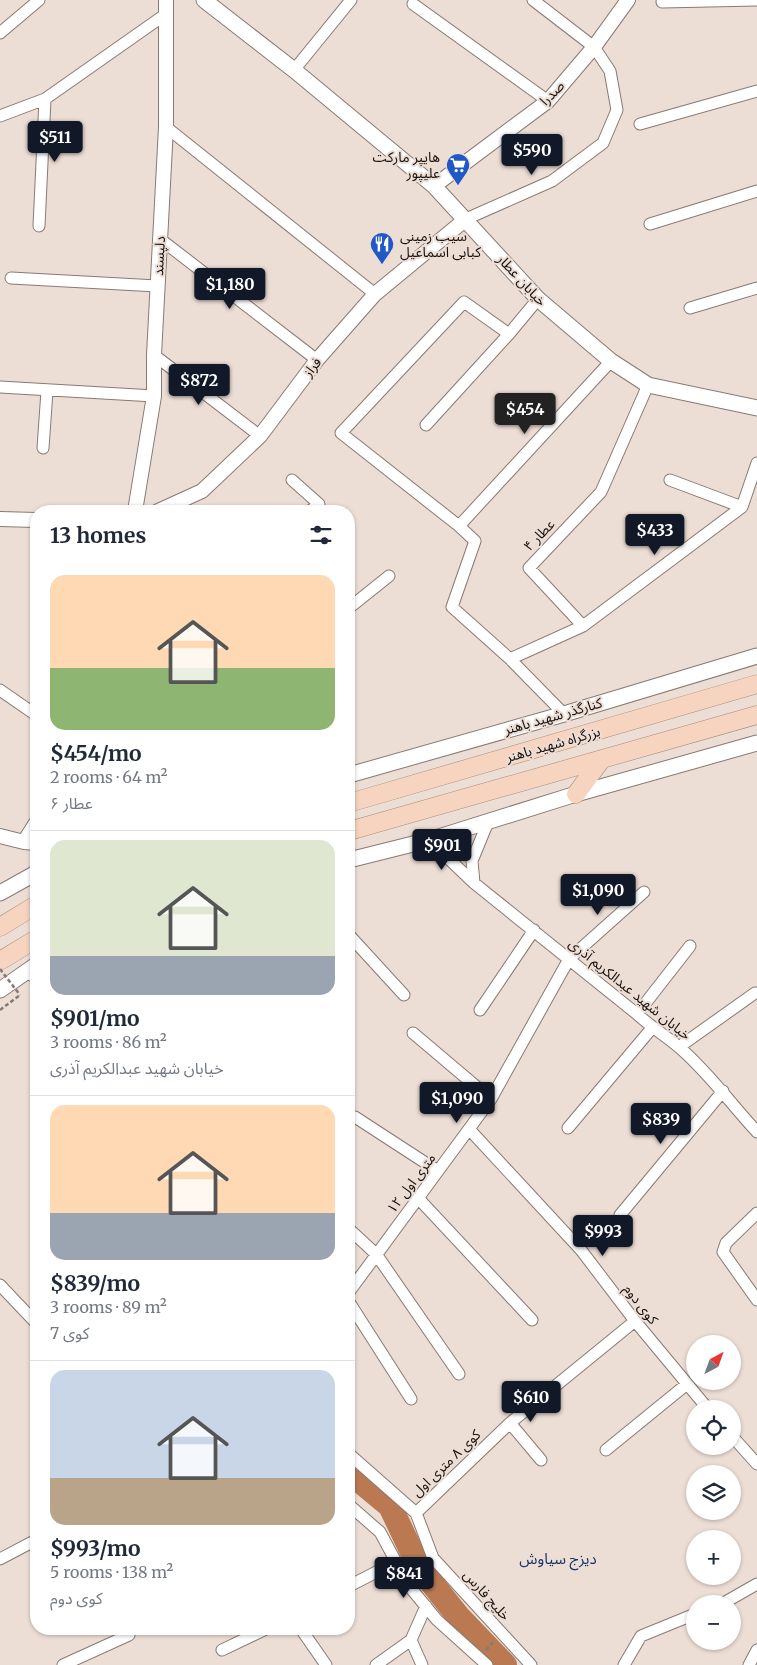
<!DOCTYPE html>
<meta charset="utf-8">
<style>
body{margin:0;font-family:Merriweather,"Noto Sans Arabic",serif;background:#f6f6f7;color:#1f2937;height:100vh;display:flex;flex-direction:column;font-size:19px;white-space:nowrap}
*{box-sizing:border-box;margin:0}
p{font-size:16px;color:#747a83}
.icon{flex:none;width:28px;height:28px;fill:none;stroke:currentColor;stroke-width:2;stroke-linecap:round;stroke-linejoin:round}
.map{position:relative;flex:1;overflow:hidden}
.panel{position:absolute;left:30px;top:505px;width:325px;height:1130px;display:flex;flex-direction:column;background:#fff;border-radius:20px;box-shadow:0 1px 4px #0004}
.panel>*{flex:none}
.needle{width:32px;rotate:41deg}
.buttons{position:absolute;left:686px;top:1335px;display:grid;gap:10px}
.buttons a{display:grid;place-items:center;width:55px;height:55px;border-radius:50%;background:#fff;box-shadow:0 1px 4px #0004;font-size:25px}
.price{position:absolute;translate:-50% -42px;padding:0 11px;border-radius:5px;background:#111827;color:#fff;font-size:16px;line-height:32px;filter:drop-shadow(0 1px 2px #0008)}
.price::after{content:'';position:absolute;left:50%;top:30px;width:15px;height:11px;margin-left:-8px;background:inherit;clip-path:polygon(0 0,100% 0,50% 100%)}
.price.selected{background:#222;color:#fff}
ul{padding:0;list-style:none}
li{display:grid;align-content:center;gap:10px;height:265px;padding:0 20px}
li+li{border-top:1px solid #e0e1e3}
li span{display:grid;place-items:center;height:155px;border-radius:15px;color:#555}
li>.icon{margin-inline-start:auto}
span .icon{width:90px;height:90px;fill:#fffc;stroke-width:1}
li b{font-size:21px}
h2{display:flex;justify-content:space-between;align-items:center;height:60px;padding:0 20px;font-size:21px}
.map>svg:first-child{display:block}
.lines{fill:none;stroke-linecap:round;stroke-linejoin:round}
.river{stroke:#ba7951;stroke-width:24}
.minor-casing{stroke:#887a73;stroke-width:13}
.tertiary-casing{stroke:#887a73;stroke-width:16}
.secondary-casing{stroke:#887a73;stroke-width:17}
.trunk-casing{stroke:#a88a79;stroke-width:19}
.path{stroke:#847a74;stroke-width:2.5;stroke-dasharray:4 2.5;stroke-linecap:butt}
.minor{stroke:#fff;stroke-width:11}
.tertiary{stroke:#fff;stroke-width:14}
.secondary{stroke:#fff;stroke-width:15}
.trunk{stroke:#f7d4c0;stroke-width:18}
.path-bridge{stroke:#847a74;stroke-width:2.5;stroke-dasharray:4 2.5;stroke-linecap:butt}
.labels{text-anchor:middle;stroke-width:4;stroke-linejoin:round;paint-order:stroke}
.street-label{font-size:14px;fill:#181310;stroke:#edded5}
.poi-label{font-size:14px;fill:#181310;stroke:#edded5;text-anchor:end}
.neighbourhood-label{font-size:15px;fill:#163368;stroke:#edded5}
</style>
<div class="map">
<svg width="757" height="1665" viewBox="0 0 757 1665">
<rect width="100%" height="100%" fill="#edded5"/>
<g class="lines">
<!-- river -->
<path class="river" d="M349,1472L390,1506L419,1567L458,1616L505,1665"/>
<!-- minor casing -->
<g class="minor-casing">
<path id="minor" d="M662,2L757,0
M413,4L548,101
M0,33L39,0
M294,70L351,0
M0,116L45,99L166,14
M640,124L757,91
M166,127L375,294
M466,219L552,181L603,143L617,110L610,71L594,47L533,0
M650,224L757,191
M39,226L45,99
M160,239L317,360
M11,278L157,286
M690,308L757,288
M509,334L464,302L341,433L459,526L475,541L452,607L510,659L564,714
M154,355L260,436
M0,387L154,396
M426,425L509,334L538,299
M43,448L47,391
M292,480L319,504L310,511
M670,480L742,507
M742,507L757,463
M459,526L611,361
M349,608L389,576
M583,626L742,507
M510,659L583,626L529,568L601,492L648,385
M0,690L36,715
M429,840L474,883L637,1014C651,1027 666,1036 680,1048C709,1073 731,1104 757,1132
M474,883L472,861L488,822
M349,935L404,995
M25,971L36,978
M480,1010L534,930
M637,1014L690,946
M413,1033L491,1099
M679,1047L755,993
M355,1117L438,1171
M568,1128L652,1028
M469,1129L581,1250L635,1321L708,1409
M418,1198L532,1320
M757,1213L726,1243L723,1252L757,1300
M620,1215L723,1091
M349,1229L376,1254L459,1374
M0,1285L36,1323
M349,1292L491,1099L569,959L644,892
M349,1302L411,1399
M510,1423L541,1460
M732,1436L757,1464
M606,1450L687,1384
M349,1454L416,1513L433,1558L531,1665
M349,1505L380,1532L409,1586L437,1620L487,1665
M416,1513L510,1423L635,1321
M0,1559L36,1540
M349,1586L396,1562
M722,1604L757,1584
M301,1629L326,1665
M411,1640L426,1606
M411,1640L422,1665
M222,1650L266,1629
M63,1665L129,1635
M376,1665L411,1640
M624,1665L641,1636L695,1614
M749,1665L757,1650"/>
</g>
<!-- tertiary casing -->
<g class="tertiary-casing">
<path id="tertiary" d="M434,186L548,101L594,47L628,0
M135,511L154,396V355L166,127V0
M158,511L202,491L260,436L317,360L375,294L466,219
M0,519L36,520
M0,836L24,842L36,843
M24,842L36,823"/>
</g>
<!-- secondary casing -->
<g class="secondary-casing">
<path id="secondary" d="M204,0L294,70L434,186L538,299L611,361L648,385L757,408
M349,775L564,714L757,656
M349,860L429,840L576,794L757,743
M0,893L36,873
M0,990L36,965"/>
</g>
<!-- trunk casing -->
<g class="trunk-casing">
<path id="trunk" d="M576,794L602,759
M349,803L757,684
M349,831L757,715
M0,927L36,905
M0,961L36,939"/>
</g>
<!-- path -->
<path class="path" d="M0,1010L20,995
M486,1650L494,1641"/>
<!-- minor -->
<use href="#minor" class="minor"/>
<!-- tertiary -->
<use href="#tertiary" class="tertiary"/>
<!-- secondary -->
<use href="#secondary" class="secondary"/>
<!-- trunk -->
<use href="#trunk" class="trunk"/>
<!-- path-bridge -->
<path class="path-bridge" d="M0,969L20,995"/>
</g>
<!-- icons -->
<defs>
<g id="supermarket-pin" transform="scale(1.25)"><path d="M0 17L-7.5 6A9.5 9.5 0 1 1 7.5 6Z" fill="#2059c6" stroke="#edded5"/><path d="M-6-5.5h2.5l.6 2H6L4.5 2H-2.5L-4.4-4H-6ZM-1.5 3.2a1.3 1.3 0 1 0 .1 0ZM3 3.2a1.3 1.3 0 1 0 .1 0Z" fill="#fff"/></g>
<g id="restaurant-pin" transform="scale(1.25)"><path d="M0 17L-7.5 6A9.5 9.5 0 1 1 7.5 6Z" fill="#2059c6" stroke="#edded5"/><path d="M-5-6h1v4h1v-4h1v4h1v-4h1v5L-1.5 .5V6h-2V.5L-5-1ZM5-6V6H3V1.5H1.5Q1.5-4 5-6Z" fill="#fff"/></g>
</defs>
<g fill-rule="evenodd">
<use href="#supermarket-pin" x="458" y="165"/>
<use href="#restaurant-pin" x="382" y="244"/>
</g>
<g class="labels">
<!-- street labels -->
<g class="street-label">
<text transform="translate(552 93) rotate(-46)" y="5">صدرا</text>
<text transform="translate(159 256) rotate(-87)" y="5">دلپسند</text>
<text transform="translate(522 280) rotate(47)" y="5">خیابان عطار</text>
<text transform="translate(312 367) rotate(-52)" y="5">فراز</text>
<text transform="translate(539 535) rotate(-46)" y="5">عطار ۴</text>
<text transform="translate(553 716) rotate(-16)" y="5">کنارگذر شهید باهنر</text>
<text transform="translate(553 744) rotate(-16)" y="5">بزرگراه شهید باهنر</text>
<text transform="translate(630 989) rotate(39)" y="5">خیابان شهید عبدالکریم آذری</text>
<text transform="translate(411 1183) rotate(-53)" y="5">۱۲ متری اول</text>
<text transform="translate(641 1304) rotate(52)" y="5">کوی دوم</text>
<text transform="translate(446 1463) rotate(-44)" y="5">کوی ۸ متری اول</text>
<text transform="translate(487 1595) rotate(48)" y="5">خلیج فارس</text>
</g>
<!-- poi labels -->
<g class="poi-label">
<text x="440" y="162">هایپر مارکت<tspan x="440" dy="16">علیپور</tspan></text>
<text x="400" y="241" text-anchor="start">سیب زمینی<tspan x="400" dy="16">کبابی اسماعیل</tspan></text>
</g>
<!-- neighbourhood labels -->
<g class="neighbourhood-label">
<text x="558" y="1564">دیزج سیاوش</text>
</g>
</g>
</svg>
<div class="buttons">
<a><svg class="needle" viewBox="-14 -14 28 28"><path d="M0-13l5 13h-10z" fill="#e53935"/><path d="M0 13l5-13h-10z" fill="#747a83"/></svg></a>
<a><svg class="icon" aria-label="locate" viewBox="0 0 24 24"><circle cx="12" cy="12" r="6"/><path d="M12 2v4M12 18v4M2 12h4M18 12h4"/></svg></a>
<a><svg class="icon" aria-label="layers" viewBox="0 0 24 24"><path d="M12 4l9 5-9 5-9-5zM3 14l9 5 9-5"/></svg></a>
<a>+</a>
<a>−</a>
</div>
<b class="price" style="left:55px;top:163px">$511</b>
<b class="price" style="left:532px;top:176px">$590</b>
<b class="price" style="left:230px;top:310px">$1,180</b>
<b class="price" style="left:199px;top:406px">$872</b>
<b class="price selected" style="left:525px;top:435px">$454</b>
<b class="price" style="left:655px;top:556px">$433</b>
<b class="price" style="left:442px;top:871px">$901</b>
<b class="price" style="left:598px;top:916px">$1,090</b>
<b class="price" style="left:457px;top:1124px">$1,090</b>
<b class="price" style="left:661px;top:1145px">$839</b>
<b class="price" style="left:603px;top:1257px">$993</b>
<b class="price" style="left:531px;top:1423px">$610</b>
<b class="price" style="left:404px;top:1599px">$841</b>
<section class="panel">
<h2>13 homes<svg class="icon" aria-label="filters" viewBox="0 0 24 24"><path d="M4 7h16M4 17h16"/><circle cx="9" cy="7" r="2"/><circle cx="15" cy="17" r="2"/></svg></h2>
<ul>
<li><span style="background:linear-gradient(#ffd9b3 60%,#8fb573 0)"><svg class="icon" aria-label="home" viewBox="0 0 24 24"><path d="M3 11l9-7 9 7M6 9v11h12V9"/></svg></span><div><b>$454/mo</b><p>2 rooms · 64 m²</p><p>عطار ۶</p></div></li>
<li><span style="background:linear-gradient(#dfe7d0 75%,#9aa5b1 0)"><svg class="icon" aria-label="home" viewBox="0 0 24 24"><path d="M3 11l9-7 9 7M6 9v11h12V9"/></svg></span><div><b>$901/mo</b><p>3 rooms · 86 m²</p><p>خیابان شهید عبدالکریم آذری</p></div></li>
<li><span style="background:linear-gradient(#ffd9b3 70%,#9aa5b1 0)"><svg class="icon" aria-label="home" viewBox="0 0 24 24"><path d="M3 11l9-7 9 7M6 9v11h12V9"/></svg></span><div><b>$839/mo</b><p>3 rooms · 89 m²</p><p>کوی 7</p></div></li>
<li><span style="background:linear-gradient(#c9d6e8 70%,#b9a48a 0)"><svg class="icon" aria-label="home" viewBox="0 0 24 24"><path d="M3 11l9-7 9 7M6 9v11h12V9"/></svg></span><div><b>$993/mo</b><p>5 rooms · 138 m²</p><p>کوی دوم</p></div></li>
</ul>
</section>
</div>
